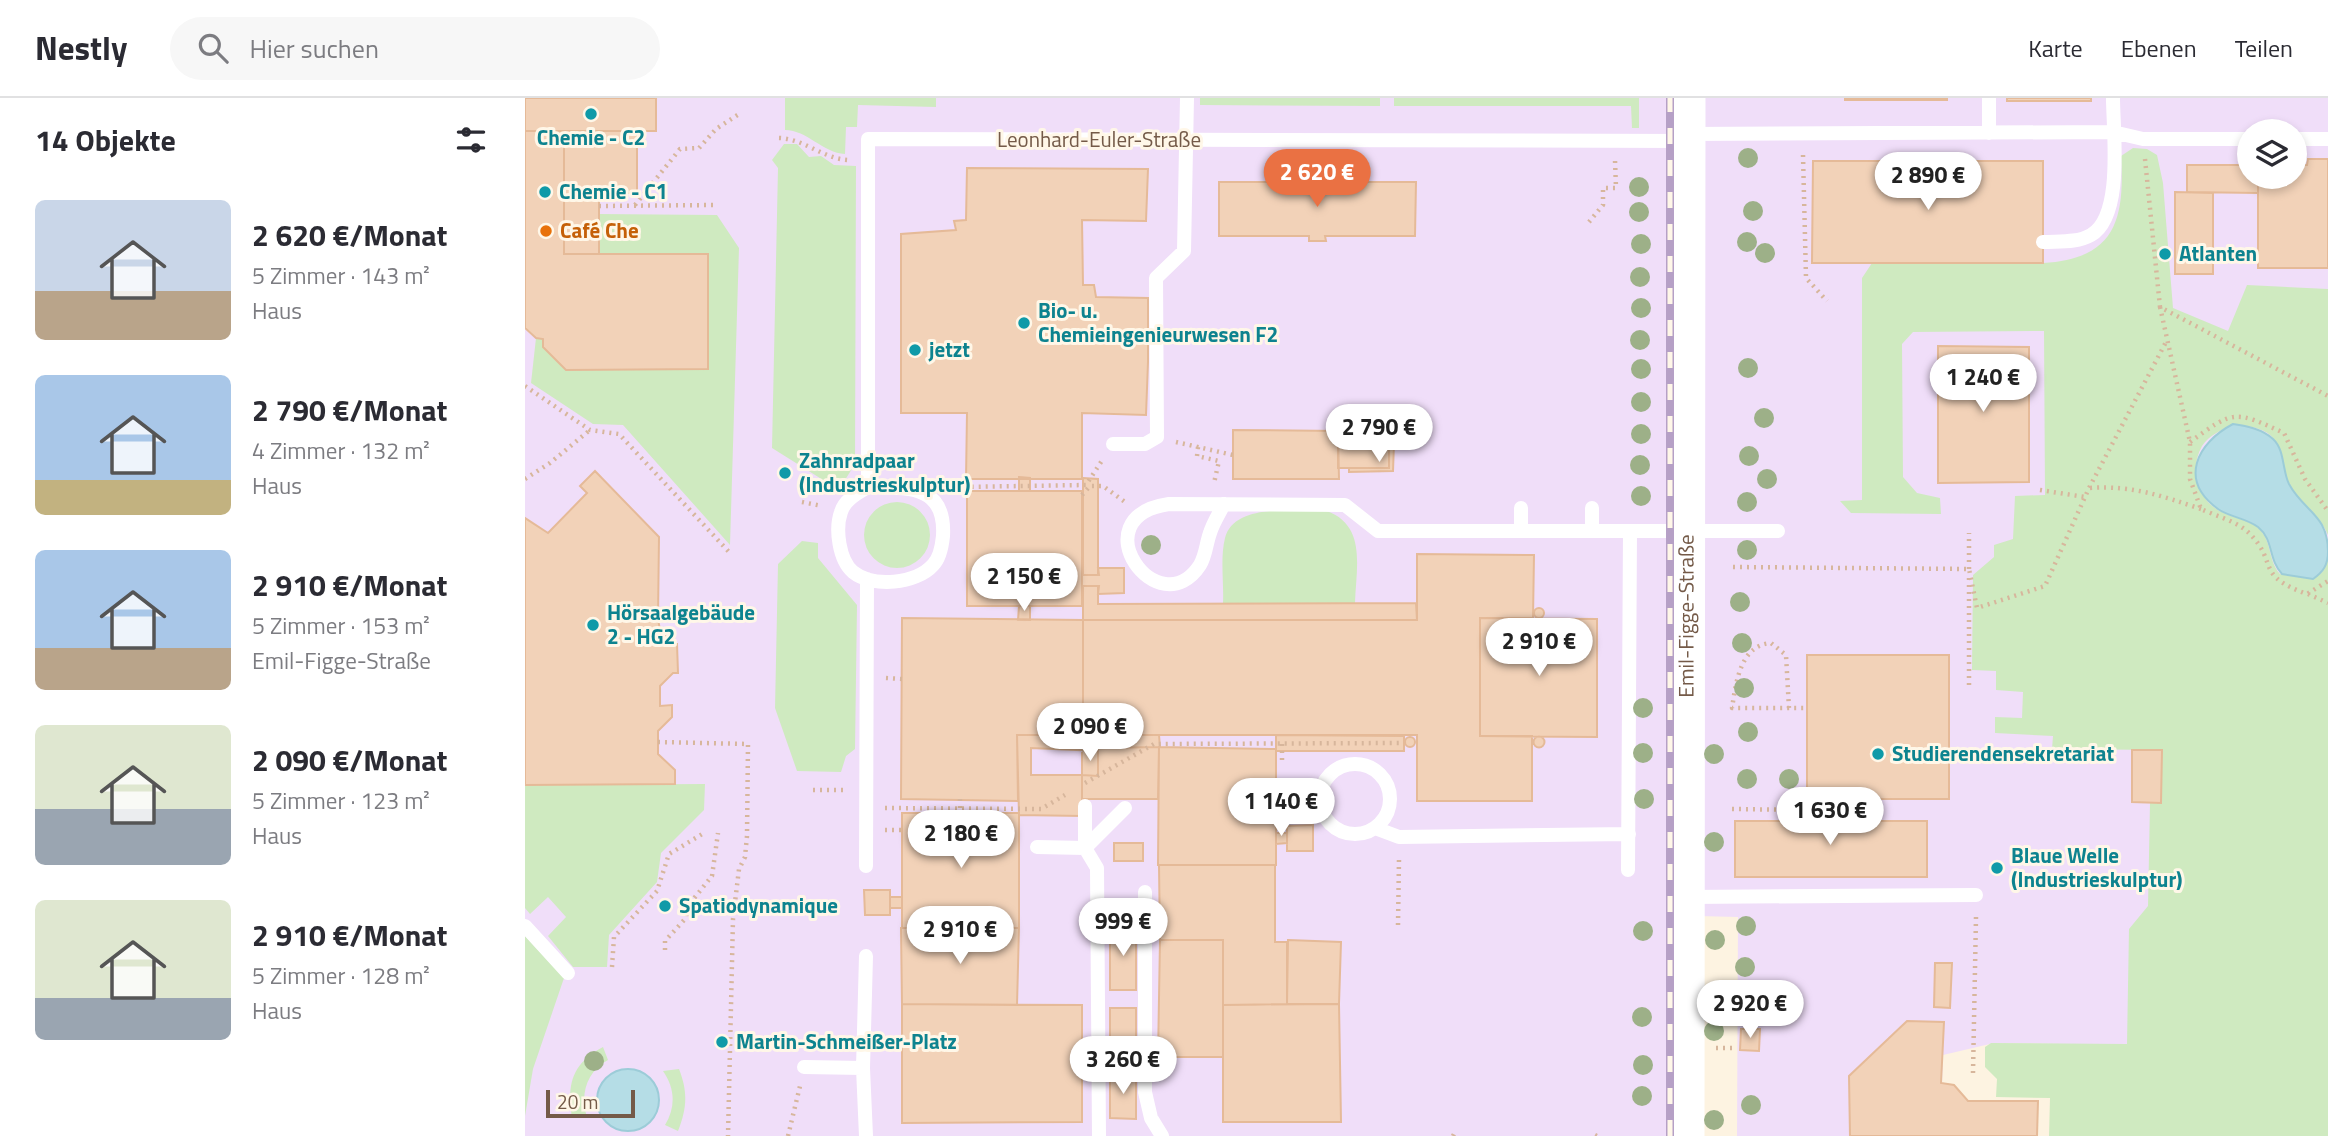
<!DOCTYPE html>
<html lang="de">
<meta charset="utf-8">
<style>
body{margin:0;font-family:"Titillium Web",sans-serif;background:#f7f7f7;color:#2b2b33;height:100vh;display:flex;flex-direction:column;font-size:26px;white-space:nowrap}
*{box-sizing:border-box;margin:0}
p{font-size:23px;color:#7c7c81}
.icon{flex:none;width:38px;height:38px;fill:none;stroke:currentColor;stroke-width:2;stroke-linecap:round;stroke-linejoin:round}
.map{position:relative;flex:1;overflow:hidden}
.drawer{display:flex;flex-direction:column;background:#fff;width:525px}
.drawer>*{flex:none}
.fabs{position:absolute;left:1712px;top:21px;display:grid;gap:14px}
.fabs a{display:grid;place-items:center;width:70px;height:70px;border-radius:50%;background:#fff;box-shadow:0 4px 10px #0003;font-size:35px}
.scale{position:absolute;left:21px;bottom:18px;width:89px;box-sizing:border-box;padding-left:7px;border:4px solid #745a48;border-top:0;font-size:19px;line-height:24px;white-space:nowrap;color:#745a48;-webkit-text-stroke:5px #fff7e8;paint-order:stroke}
.price{position:absolute;translate:-50% -60px;padding:0 16px;border-radius:24px;background:#fff;color:#222;font-size:23px;line-height:46px;filter:drop-shadow(0 2px 4px #0008)}
.price::after{content:'';position:absolute;left:50%;top:42px;width:21px;height:16px;margin-left:-10px;background:inherit;clip-path:polygon(0 0,100% 0,50% 100%)}
.price.active{background:#ea7143;color:#fff}
ul{padding:0;list-style:none}
li{display:flex;align-items:center;gap:21px;height:175px;padding:0 35px}
li span{display:grid;place-items:center;flex:none;width:196px;height:140px;border-radius:10px;color:#555}
li>.icon{margin-inline-start:auto}
span .icon{width:84px;height:84px;fill:#fffc;stroke-width:1}
li b{font-size:30px}
h2{display:flex;justify-content:space-between;align-items:center;height:84px;padding:0 35px;font-size:30px}
header{display:flex;align-items:center;gap:42px;box-sizing:border-box;height:98px;padding:0 35px;background:#fff;border-bottom:2px solid #e1e1e2}
header strong{font-size:33px}
nav{display:flex;gap:38px;margin-inline-start:auto;font-size:24px}
.search{width:490px;height:63px;background:#f7f7f7;display:flex;align-items:center;gap:18px;box-sizing:border-box;padding:0 24px;border-radius:38px;color:#7c7c81;font-size:26px}
main{display:flex;flex:1;min-height:0}
.map>svg:first-child{display:block}
.education{fill:#f0def9;fill-rule:evenodd}
.green{fill:#cfeac0}
.water{fill:#b5dde6;stroke:#9cccd8;stroke-width:2}
.building{fill:#f2d2b8;stroke:#e5ba98;stroke-width:2}
.lines{fill:none;stroke-linecap:round;stroke-linejoin:round}
.path{stroke:#d7b69c;stroke-width:4.5;stroke-dasharray:2 5;stroke-linecap:butt}
.lane{stroke:#fff;stroke-width:14}
.secondary{stroke:#fff;stroke-width:37}
.rail-casing{stroke:#b6a0c6;stroke-width:8}
.rail{stroke:#fff7e8;stroke-width:5;stroke-dasharray:16;stroke-linecap:butt}
.tree{fill:#9db088}
.culture-dot{fill:#0f9aa8;stroke:#fff7e8;stroke-width:2.5}
.food-dot{fill:#e8710a;stroke:#fff7e8;stroke-width:2.5}
.labels{text-anchor:middle;stroke-width:6;stroke-linejoin:round;paint-order:stroke}
.culture-label{font-size:21px;font-weight:bold;fill:#0d838f;stroke:#fff7e8;text-anchor:start}
.street-label{font-size:21px;fill:#745a48;stroke:#fff7e8}
.food-label{font-size:21px;font-weight:bold;fill:#c56008;stroke:#fff7e8;text-anchor:start}
</style>
<header>
<strong>Nestly</strong>
<div class="search"><svg class="icon" aria-label="search" viewBox="0 0 24 24"><circle cx="10" cy="10" r="6"/><path d="M15 15l6 6"/></svg>Hier suchen</div>
<nav><a>Karte</a><a>Ebenen</a><a>Teilen</a></nav>
</header>
<main>
<section class="drawer">
<h2>14 Objekte<svg class="icon" aria-label="filters" viewBox="0 0 24 24"><path d="M4 7h16M4 17h16"/><circle cx="9" cy="7" r="2"/><circle cx="15" cy="17" r="2"/></svg></h2>
<ul>
<li><span style="background:linear-gradient(#c9d6e8 65%,#b9a48a 0)"><svg class="icon" aria-label="home" viewBox="0 0 24 24"><path d="M3 11l9-7 9 7M6 9v11h12V9"/></svg></span><div><b>2 620 €/Monat</b><p>5 Zimmer · 143 m²</p><p>Haus</p></div></li>
<li><span style="background:linear-gradient(#a9c7e8 75%,#c2b280 0)"><svg class="icon" aria-label="home" viewBox="0 0 24 24"><path d="M3 11l9-7 9 7M6 9v11h12V9"/></svg></span><div><b>2 790 €/Monat</b><p>4 Zimmer · 132 m²</p><p>Haus</p></div></li>
<li><span style="background:linear-gradient(#a9c7e8 70%,#b9a48a 0)"><svg class="icon" aria-label="home" viewBox="0 0 24 24"><path d="M3 11l9-7 9 7M6 9v11h12V9"/></svg></span><div><b>2 910 €/Monat</b><p>5 Zimmer · 153 m²</p><p>Emil-Figge-Straße</p></div></li>
<li><span style="background:linear-gradient(#dfe7d0 60%,#9aa5b1 0)"><svg class="icon" aria-label="home" viewBox="0 0 24 24"><path d="M3 11l9-7 9 7M6 9v11h12V9"/></svg></span><div><b>2 090 €/Monat</b><p>5 Zimmer · 123 m²</p><p>Haus</p></div></li>
<li><span style="background:linear-gradient(#dfe7d0 70%,#9aa5b1 0)"><svg class="icon" aria-label="home" viewBox="0 0 24 24"><path d="M3 11l9-7 9 7M6 9v11h12V9"/></svg></span><div><b>2 910 €/Monat</b><p>5 Zimmer · 128 m²</p><p>Haus</p></div></li>
</ul>
</section>
<div class="map">
<svg width="1803" height="1038" viewBox="0 0 1803 1038">
<rect width="100%" height="100%" fill="#fdf3e1"/>
<!-- education -->
<path class="education" d="M0,0H1803V586L1603,947L1469,945L1418,957L1417,985L1429,987L1443,1003H1513L1512,1038H1212L1213,819L1173,818L1172,1038H0ZM1724,33H1769V79H1724Z"/>
<!-- green -->
<path class="green" d="M260,0H411V9L333,7L332,29H321L320,56C298,55 282,32 260,32Z
M675,0H855V8L675,7Z
M869,0H1114V30H1107L1106,8H869Z
M259,46H272L284,59L296,58L309,67L331,68L330,366L320,382L306,387L247,350L253,70L247,62Z
M1608,50L1622,51L1632,57L1638,85L1648,210L1703,233L1722,187L1803,191V437C1793,414 1774,405 1764,386C1746,349 1765,332 1708,326C1697,332 1684,337 1677,348C1664,371 1672,403 1697,414C1708,420 1721,421 1732,429C1748,442 1742,461 1755,476L1788,481L1797,474L1803,460V1038H1524L1525,1000L1471,999L1472,981L1460,969V949L1466,945L1602,946L1604,831L1623,808L1625,705L1637,652L1527,651L1528,638L1470,635V619L1497,620L1498,594L1471,592V573L1447,572L1448,477L1469,459V447L1488,441L1490,398L1520,397L1519,233L1388,234L1377,246L1378,379L1392,395L1415,400L1416,416L1326,415L1315,403L1337,402V180L1347,165H1518C1590,161 1600,122 1596,58Z
M73,116L192,117L214,150L205,447L98,327L68,326L6,285L11,240L183,271V156H74Z
M339 437a33 33 0 1 1 66 0a33 33 0 1 1-66 0Z
M802,413C842,428 831,470 830,505H698C699,485 695,460 700,440C709,404 773,413 802,413Z
M277,443L293,445V460L332,507L330,651L321,658L316,674L272,673L250,610L253,466Z
M180,686L179,712L136,755L132,784L84,837L82,869H48L23,838L41,819L23,799L5,816L0,810V687Z
M0,838L39,880L8,971L0,1018Z
M78,949L83,962C61,974 55,997 62,1019L47,1020C42,987 46,966 78,949Z
M154,971C163,994 162,1010 153,1033L140,1027C151,1009 150,990 138,973Z"/>
<!-- water -->
<path class="water" d="M1708,326C1722,328 1737,331 1748,341C1760,352 1757,372 1764,386C1779,414 1803,416 1803,454C1803,467 1798,474 1788,481L1757,476C1743,461 1749,442 1733,429C1721,420 1704,419 1693,411C1653,382 1672,345 1708,326Z
M72 1002a31 31 0 1 1 62 0a31 31 0 1 1-62 0Z"/>
<!-- building -->
<path class="building" d="M0,0H131V33H0Z
M1320,0H1422V2H1320Z
M1482,0H1566V3H1482Z
M0,33H39V156H183V271L41,272L18,249V241L11,240L0,230Z
M39,33H112V95H74V156H39Z
M1783,61H1803V170H1733V79H1769V67H1782Z
M1288,63H1518V165H1287Z
M1662,67H1724V79H1733V95L1662,94Z
M442,70L623,71L621,123L557,122L558,187H569L571,199L623,200V264L621,317L557,315V381H441L442,315H376V136L431,132L429,123L441,122Z
M694,84H891L890,138H800L801,143H784V138H694Z
M1650,94L1688,95V176H1650Z
M1413,248L1504,249V384L1413,385Z
M823,329H864V370H813V336H823Z
M708,332L813,333L814,381H708Z
M864,345H869L868,373L824,374V370H864Z
M70,373L134,439L133,521L135,532L148,546H152L153,575H148L135,588V608L147,607V619L133,633V656L150,672V686L0,687V420L23,435L62,395L55,388Z
M494,379L505,380V393H494Z
M558,380L573,381V477H558Z
M442,393H557V508H442Z
M892,456L1009,457L1008,520H955V638H1007V703H892V637H558V522H892Z
M573,470H599V495L573,496L574,488H557V477H574Z
M558,488H573V506L891,505L892,522H558Z
M494,508H505V522H493Z
M1009 515a5 5 0 1 1 10 0a5 5 0 1 1-10 0Z
M377,520L558,522V637H492L493,703L376,701Z
M955,520L1072,521V639L955,638Z
M1282,557H1424V701H1282Z
M492,637H634L635,649L573,650V653L506,650V677H557V718L494,717Z
M751,637L879,638V653H751Z
M1008.5 644a5.5 5.5 0 1 1 11 0a5.5 5.5 0 1 1-11 0Z
M880 644a5 5 0 1 1 10 0a5 5 0 1 1-10 0Z
M634,649L751,651V767H633Z
M634,649L633,701H557V677L573,678V650Z
M1607,652H1637L1636,705L1607,704Z
M557,653H573V678L557,677Z
M1282,701H1311V723H1402V779H1210V723H1282Z
M377,715H494V830H377Z
M788,727V753H762V728Z
M751,735H762V745L751,746Z
M589,745H618V763H589Z
M634,767H750V844H762V906L698,907V842H635Z
M339,792H365V817H340Z
M365,799H377V810H365Z
M585,827L611,828V892H585Z
M376,830H494L492,907L377,906Z
M635,842H698V959H633Z
M763,842L816,844L814,906H762Z
M1410,865H1427L1425,910L1409,909Z
M377,906L557,907V1024L377,1025Z
M814,906L816,1024H698V907Z
M585,910H611V956H585Z
M1382,923L1419,924L1416,985L1429,987L1443,1003H1513L1512,1038H1325L1324,978Z
M1216,931H1235L1234,953L1215,952Z
M585,975H611V1021L585,1020Z"/>
<g class="lines">
<!-- path -->
<path class="path" d="M254,40C280,41 298,61 324,62
M1278,57L1281,180L1302,203
M1620,61L1635,209L1803,298
M110,107L155,51L174,50L191,31L214,16
M74,108L190,107
M1064,124L1078,107V90H1091L1090,62
M1635,209L1665,344V381L1676,411C1691,418 1714,424 1725,436C1754,466 1729,477 1782,496L1803,483
M0,288L65,332L94,336L205,455
M651,344L708,357
M1665,344C1709,312 1709,312 1759,335L1780,381L1803,413
M673,349L672,358L694,363L689,385
M0,381L25,365L65,332
M1565,390C1607,387 1637,398 1676,411
M426,391L433,389L561,387L578,361
M1515,392L1560,399
M557,397L565,388H578L600,404
M277,404L297,408
M1208,469L1444,471L1452,510L1520,488L1564,390L1641,244
M1444,471V435
M1444,480V588
M1783,496L1803,505
M361,580L377,581
M1264,610L1261,557L1246,545C1215,547 1211,585 1207,610H1282
M133,644L223,646L222,738L220,759L214,771L208,821L203,1038
M757,646V666
M560,685L629,646L876,645
M288,692H319
M435,701V714
M360,710L516,711L540,697
M1207,711L1281,712
M360,732H377
M873,827L874,761
M140,852V843L161,820L162,809L187,778L193,735
M87,869L89,839L132,793L144,756L179,735
M1191,950H1207
M1448,975L1451,819
M1070,1037L1072,1038
M263,1038L275,988
M928,1038L929,1036"/>
<!-- lane -->
<path class="lane" d="M1464,0V35
M1163,36L1588,34L1618,41H1724
M1769,41H1803
M1518,144C1534,143 1552,145 1566,137C1599,118 1588,33 1588,0
M588,346H620L632,339L631,180L659,153L662,0
M343,389V41L1161,43
M343,389C382,390 421,386 418,438C417,448 415,460 408,467C391,486 348,490 328,474C314,462 310,431 316,414C320,401 333,395 343,389Z
M699,406C694,416 688,425 685,435C681,446 681,457 675,467C634,530 553,419 644,406L820,407L853,433H1253
M1067,410V433
M996,432V410
M795 701a35 35 0 1 1 70 0a35 35 0 1 1-70 0Z
M757,687L797,709
M560,708V750L572,770L574,1038
M850,730L874,739L1104,736
M512,749L560,750L600,710
M341,768L342,481
M1103,772L1105,433
M620,794V994L626,1020L637,1038
M1163,799L1451,797
M0,828L43,875
M341,858L338,970L341,1038
M279,969L338,970"/>
<!-- secondary -->
<path class="secondary" id="s1" d="M1161,1038L1162,0"/>
<!-- rail casing -->
<g class="rail-casing">
<path id="rail" d="M1145,1038V0"/>
</g>
<!-- rail -->
<use href="#rail" class="rail"/>
</g>
<!-- trees -->
<g class="tree">
<circle cx="1223" cy="60" r="10"/>
<circle cx="1114" cy="89" r="10"/>
<circle cx="1228" cy="113" r="10"/>
<circle cx="1114" cy="114" r="10"/>
<circle cx="1222" cy="144" r="10"/>
<circle cx="1116" cy="146" r="10"/>
<circle cx="1240" cy="155" r="10"/>
<circle cx="1115" cy="179" r="10"/>
<circle cx="1116" cy="210" r="10"/>
<circle cx="1115" cy="242" r="10"/>
<circle cx="1223" cy="270" r="10"/>
<circle cx="1116" cy="271" r="10"/>
<circle cx="1116" cy="304" r="10"/>
<circle cx="1239" cy="320" r="10"/>
<circle cx="1116" cy="336" r="10"/>
<circle cx="1224" cy="358" r="10"/>
<circle cx="1115" cy="367" r="10"/>
<circle cx="1242" cy="381" r="10"/>
<circle cx="1116" cy="398" r="10"/>
<circle cx="1222" cy="404" r="10"/>
<circle cx="626" cy="447" r="10"/>
<circle cx="1222" cy="452" r="10"/>
<circle cx="1215" cy="504" r="10"/>
<circle cx="1217" cy="545" r="10"/>
<circle cx="1219" cy="590" r="10"/>
<circle cx="1118" cy="610" r="10"/>
<circle cx="1223" cy="634" r="10"/>
<circle cx="1118" cy="655" r="10"/>
<circle cx="1189" cy="656" r="10"/>
<circle cx="1222" cy="681" r="10"/>
<circle cx="1264" cy="681" r="10"/>
<circle cx="1119" cy="701" r="10"/>
<circle cx="1189" cy="744" r="10"/>
<circle cx="1221" cy="828" r="10"/>
<circle cx="1118" cy="833" r="10"/>
<circle cx="1190" cy="842" r="10"/>
<circle cx="1220" cy="869" r="10"/>
<circle cx="1220" cy="911" r="10"/>
<circle cx="1117" cy="919" r="10"/>
<circle cx="1189" cy="933" r="10"/>
<circle cx="69" cy="963" r="10"/>
<circle cx="1118" cy="967" r="10"/>
<circle cx="1117" cy="998" r="10"/>
<circle cx="1226" cy="1007" r="10"/>
<circle cx="1189" cy="1022" r="10"/>
</g>
<!-- markers -->
<g class="culture-dot">
<circle cx="66" cy="16" r="7"/>
<circle cx="20" cy="94" r="7"/>
<circle cx="1640" cy="156" r="7"/>
<circle cx="499" cy="225" r="7"/>
<circle cx="390" cy="252" r="7"/>
<circle cx="260" cy="375" r="7"/>
<circle cx="68" cy="527" r="7"/>
<circle cx="1353" cy="656" r="7"/>
<circle cx="1472" cy="770" r="7"/>
<circle cx="140" cy="808" r="7"/>
<circle cx="197" cy="944" r="7"/>
</g>
<circle class="food-dot" cx="21" cy="133" r="7"/>
<g class="labels">
<!-- culture labels -->
<g class="culture-label">
<text x="66" y="47" text-anchor="middle">Chemie - C2</text>
<text x="34" y="101">Chemie - C1</text>
<text x="1654" y="163">Atlanten</text>
<text x="513" y="220">Bio- u.<tspan x="513" dy="24">Chemieingenieurwesen F2</tspan></text>
<text x="404" y="259">jetzt</text>
<text x="274" y="370">Zahnradpaar<tspan x="274" dy="24">(Industrieskulptur)</tspan></text>
<text x="82" y="522">Hörsaalgebäude<tspan x="82" dy="24">2 - HG2</tspan></text>
<text x="1367" y="663">Studierendensekretariat</text>
<text x="1486" y="765">Blaue Welle<tspan x="1486" dy="24">(Industrieskulptur)</tspan></text>
<text x="154" y="815">Spatiodynamique</text>
<text x="211" y="951">Martin-Schmeißer-Platz</text>
</g>
<!-- street labels -->
<g class="street-label">
<text x="574" y="49">Leonhard-Euler-Straße</text>
<text dy="7" stroke="none"><textPath href="#s1" startOffset="520">Emil-Figge-Straße</textPath></text>
</g>
<!-- food labels -->
<g class="food-label">
<text x="35" y="140">Café Che</text>
</g>
</g>
</svg>
<div class="fabs">
<a><svg class="icon" aria-label="layers" viewBox="0 0 24 24"><path d="M12 4l9 5-9 5-9-5zM3 14l9 5 9-5"/></svg></a>
</div>
<div class="scale">20 m</div>
<b class="price active" style="left:792px;top:111px">2 620 €</b>
<b class="price" style="left:1403px;top:114px">2 890 €</b>
<b class="price" style="left:1458px;top:316px">1 240 €</b>
<b class="price" style="left:854px;top:366px">2 790 €</b>
<b class="price" style="left:499px;top:515px">2 150 €</b>
<b class="price" style="left:1014px;top:580px">2 910 €</b>
<b class="price" style="left:565px;top:665px">2 090 €</b>
<b class="price" style="left:756px;top:740px">1 140 €</b>
<b class="price" style="left:1305px;top:749px">1 630 €</b>
<b class="price" style="left:436px;top:772px">2 180 €</b>
<b class="price" style="left:598px;top:860px">999 €</b>
<b class="price" style="left:435px;top:868px">2 910 €</b>
<b class="price" style="left:1225px;top:942px">2 920 €</b>
<b class="price" style="left:598px;top:998px">3 260 €</b>
</div>
</main>
